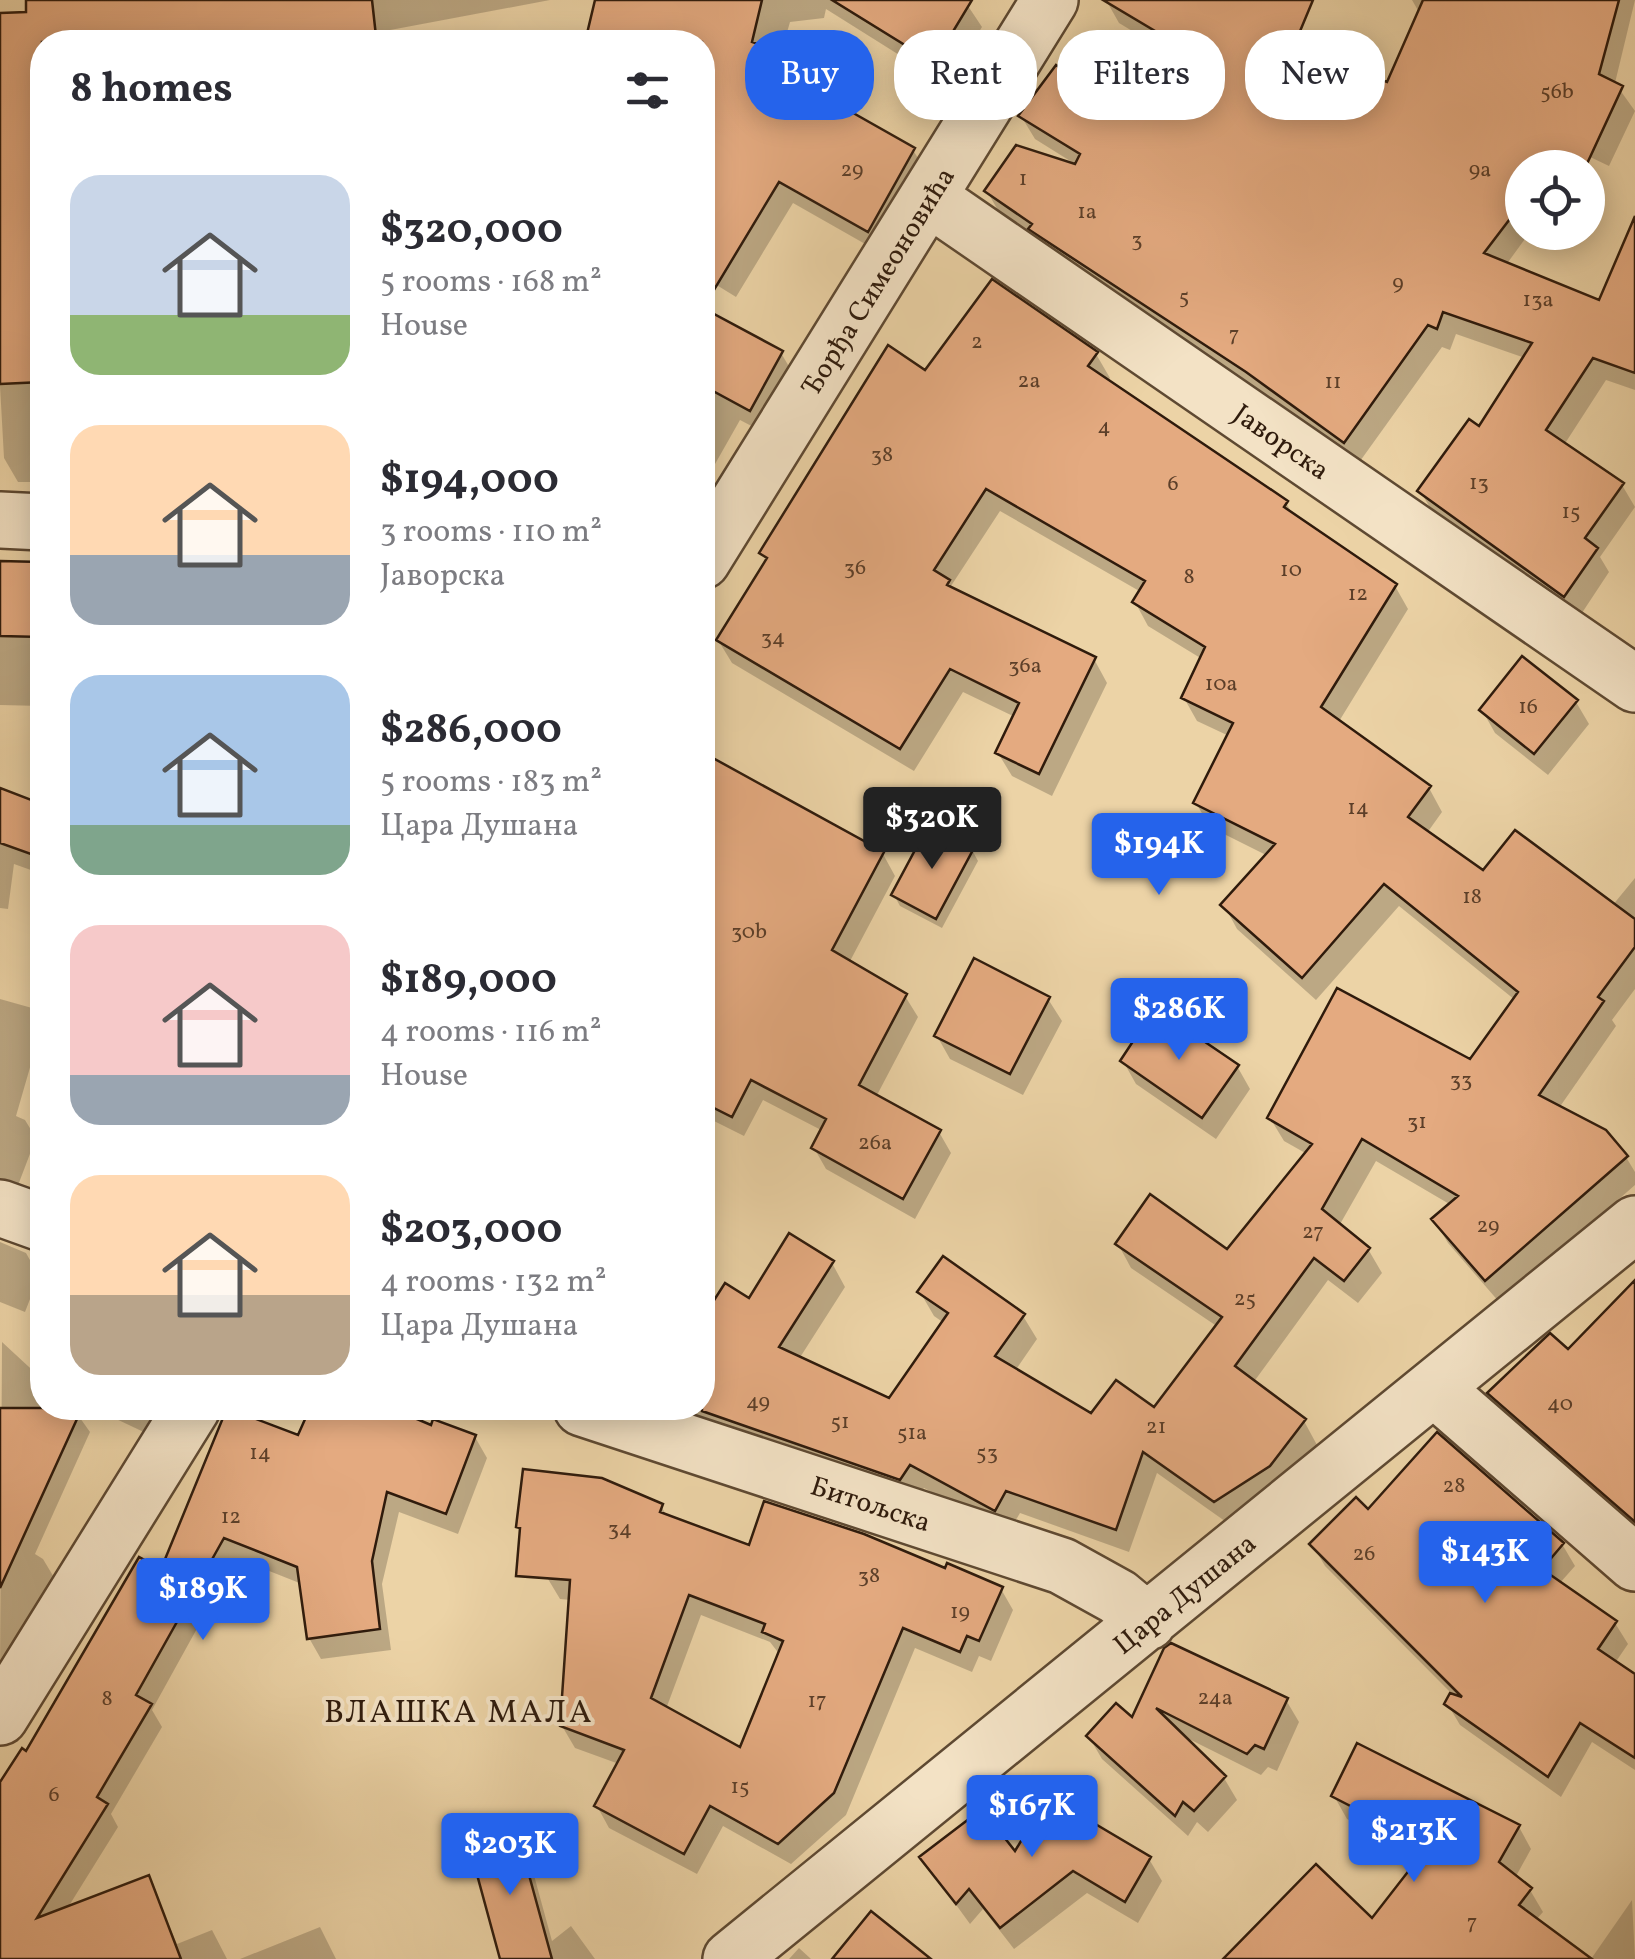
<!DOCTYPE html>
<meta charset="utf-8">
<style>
body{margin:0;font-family:Vollkorn,serif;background:#f2f2f3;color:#2b2b33;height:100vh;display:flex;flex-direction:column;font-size:38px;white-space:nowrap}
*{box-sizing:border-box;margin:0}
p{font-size:32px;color:#7c7c81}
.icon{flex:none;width:55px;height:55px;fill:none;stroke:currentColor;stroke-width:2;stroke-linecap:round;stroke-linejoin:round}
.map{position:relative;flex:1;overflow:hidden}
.sheet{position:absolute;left:30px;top:30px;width:685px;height:1390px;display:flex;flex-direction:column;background:#fff;border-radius:40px;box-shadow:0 5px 25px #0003}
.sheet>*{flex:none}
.banner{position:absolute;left:745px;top:30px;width:740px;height:90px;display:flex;gap:20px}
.buttons{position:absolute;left:1505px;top:150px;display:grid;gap:20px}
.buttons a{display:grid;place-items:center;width:100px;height:100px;border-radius:50%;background:#fff;box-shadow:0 5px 25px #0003;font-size:50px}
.price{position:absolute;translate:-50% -85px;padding:0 22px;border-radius:10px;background:#2563eb;color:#fff;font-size:32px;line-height:65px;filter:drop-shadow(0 2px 5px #0008)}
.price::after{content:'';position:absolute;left:50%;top:60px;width:30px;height:22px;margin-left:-15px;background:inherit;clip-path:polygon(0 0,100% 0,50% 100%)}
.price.on{background:#222;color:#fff}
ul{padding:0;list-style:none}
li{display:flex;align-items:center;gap:30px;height:250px;padding:0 40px}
li span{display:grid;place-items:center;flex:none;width:280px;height:200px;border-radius:30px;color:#555}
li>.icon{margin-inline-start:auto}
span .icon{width:120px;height:120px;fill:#fffc;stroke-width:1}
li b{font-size:42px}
h2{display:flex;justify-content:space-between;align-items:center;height:120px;padding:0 40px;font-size:42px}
.tag{padding:0 35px;border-radius:40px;background:#fff;box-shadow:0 5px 25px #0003;font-size:35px;line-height:90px}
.tag.on{background:#2563eb;color:#fff}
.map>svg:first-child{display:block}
.shadow{fill:#0003;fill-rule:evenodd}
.building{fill:#e4aa80;stroke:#2f1b0c;stroke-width:2.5;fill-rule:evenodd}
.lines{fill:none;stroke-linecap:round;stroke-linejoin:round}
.minor-casing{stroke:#5e4932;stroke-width:60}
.minor{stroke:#f3e2c5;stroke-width:55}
.labels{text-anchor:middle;stroke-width:8;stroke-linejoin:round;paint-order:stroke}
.number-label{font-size:22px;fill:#5c3f29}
.street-label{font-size:28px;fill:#2f1b0c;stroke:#f3e2c5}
.quarter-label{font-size:32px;letter-spacing:2.5px;fill:#2f1b0c;stroke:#f3e2c5}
</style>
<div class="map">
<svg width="1635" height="1959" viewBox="0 0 1635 1959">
<rect width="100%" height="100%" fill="#ecd3a6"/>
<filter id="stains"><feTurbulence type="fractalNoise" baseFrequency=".002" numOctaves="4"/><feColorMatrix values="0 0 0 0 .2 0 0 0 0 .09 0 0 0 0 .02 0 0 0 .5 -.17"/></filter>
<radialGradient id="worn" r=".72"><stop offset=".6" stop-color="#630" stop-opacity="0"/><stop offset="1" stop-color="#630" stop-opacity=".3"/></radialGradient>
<!-- shadow -->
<path class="shadow" d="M60,0H550L385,31L386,42H42V482H18L4,458L0,386V15H29Z
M598,0H964L982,27L947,85L826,9L824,18L790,22L776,71L913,150L927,173L881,253L793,203L736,297L702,276V42H588Z
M1106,0H1281L1311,58L1389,85L1420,14L1412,0H1635L1615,83L1635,111L1609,166L1588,156L1522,168V232H1530L1506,265L1601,303L1635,285V390L1606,380L1564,445L1622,485L1635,507L1600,557L1609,572L1578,619L1434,514L1420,491L1480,429L1525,358L1456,334L1450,350L1442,347L1358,464L1000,214L987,191L1075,164L1035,139L1021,116L1119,114L1152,43L1119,23Z
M992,282L1096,354L1110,378L1107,382L1286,503L1295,518L1395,586L1408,609L1338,723L1429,788L1442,812L1427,833L1484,873L1612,906L1635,878V989L1612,1020L1616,1026L1559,1108L1626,1157L1635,1172V1185L1500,1303L1448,1243L1434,1220L1451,1205L1376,1161L1339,1226L1368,1249L1382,1273L1358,1303L1328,1280L1253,1383L1304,1421L1317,1445L1283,1491L1229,1524L1157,1473L1129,1552L1020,1513L1008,1533L924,1488L914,1502L676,1408H702L750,1301L832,1263L845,1287L799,1359L889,1401L944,1323L934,1316L920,1292L1023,1316L1037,1339L1015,1371L1092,1417L1155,1410L1218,1327L1131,1268L1118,1244L1228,1252L1307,1154L1284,1141L1270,1118L1471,1062L1515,1000L1399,906L1316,1000L1237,929L1224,905L1268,856L1210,827L1196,803L1229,736L1197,721L1184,698L1202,659L1148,626L1135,602L1141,592L1000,511L951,586L954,592L1094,659L1107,683L1052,796L1012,776L998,753L1015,717L963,692L914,771L732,663L718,640L767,562L762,553L926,373Z
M702,310L781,353L794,375L763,432L740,420L702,487Z
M0,563L42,564V706L0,705Z
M1576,702L1589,724L1548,775L1495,733L1482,710Z
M702,753L883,854L895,876L849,963L905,996L918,1017L876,1097L939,1132L951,1153L915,1219L826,1169L814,1148L823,1131L763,1100L744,1136L702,1115Z
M0,791L42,807V874L14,864L8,909L0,908Z
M972,850L978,861L942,928L900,906L894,895Z
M0,999L32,1008L42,1026L16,1116L25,1120L36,1138L17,1188L0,1184Z
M1048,999L1062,1021L1023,1095L950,1059L937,1036Z
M1123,1061L1237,1066L1250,1089L1216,1139L1136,1084Z
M0,1242L26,1253L39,1276L25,1312L0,1302Z
M1635,1284V1531L1504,1418L1490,1393L1568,1353Z
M2,1342L42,1379V1408H73L90,1432L35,1554L43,1559L55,1579L0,1672Z
M93,1408H163L150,1435Z
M312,1408H385L433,1428L475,1437L487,1458L458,1534L399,1512L382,1584L391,1650L321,1659L309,1638L302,1584L236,1558L152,1710L162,1727L111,1814L118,1827L67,1909L148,1878L177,1944L212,1930L227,1959H0V1786L162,1572L229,1409L299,1439Z
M606,1483L661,1506L668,1518L750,1548L947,1571L1001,1589L1013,1610L991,1661L979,1656L972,1672L915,1648L846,1815L791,1864L723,1826L697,1874L609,1828L597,1806L619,1764L575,1748L562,1726L571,1600L560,1599L548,1579ZM701,1615L770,1642L780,1655L741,1751L666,1709Z
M1368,1512L1562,1544L1575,1566L1559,1584L1615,1623L1628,1644L1615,1663L1635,1677V1770L1592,1742L1561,1797L1460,1725L1447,1703L1452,1694L1325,1566L1312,1544Z
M1171,1646L1286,1700L1299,1722L1277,1771L1268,1767L1261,1775L1183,1736L1224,1778L1237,1800L1208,1832L1197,1822L1188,1836L1102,1759L1089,1737L1132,1721Z
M1334,1796L1519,1827L1531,1849L1515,1878L1530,1890L1543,1912L1536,1920L1588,1959H1260L1372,1922L1422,1857L1347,1819Z
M516,1834L529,1857L552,1941L571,1926L595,1959H534Z
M1015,1855L1149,1859L1162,1881L1138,1923L1087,1893L1014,1949L983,1909L970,1924L922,1858Z
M1632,1900L1635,1959H1591Z
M320,1927L336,1959H240Z
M799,1948L811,1959H789Z"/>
<!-- building -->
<path class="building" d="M26,0H372L376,36L324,42H42V382L0,384V13L26,12Z
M595,0H762L752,42L764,46L759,63L787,72L786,75L915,148L868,232L779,182L703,308L783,351L750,411L702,385V42H585Z
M832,0H972L934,63Z
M1103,0H1313L1293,48L1387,82L1423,0H1619L1599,74L1623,86L1585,168H1522V203L1484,253L1599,300L1635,216V373L1593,358L1546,430L1624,483L1585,538L1598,548L1564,597L1417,491L1469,419L1479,426L1532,343L1443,312L1437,329L1428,325L1344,443L1246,372L1028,229L1032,224L984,191L1016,145L1075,164L1080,154L1018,116L1056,65L1118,110L1155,31Z
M992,279L1098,352L1088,366L1288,501L1284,507L1397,584L1321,707L1431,786L1408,817L1483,870L1515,830L1635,919V947L1598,997L1604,1001L1539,1095L1606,1130L1628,1156L1485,1281L1431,1219L1458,1196L1362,1139L1322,1209L1370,1248L1344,1281L1314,1258L1235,1366L1306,1419L1270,1466L1214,1502L1143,1452L1116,1530L1006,1491L995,1511L910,1465L900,1480L702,1411V1319L725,1283L749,1298L789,1233L834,1261L779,1347L889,1398L948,1313L917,1292L943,1256L1025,1314L995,1356L1091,1413L1116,1380L1154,1407L1222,1317L1115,1244L1150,1194L1227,1249L1312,1144L1267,1118L1337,988L1470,1059L1518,992L1384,884L1302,978L1220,905L1275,844L1193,803L1233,723L1181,698L1205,647L1132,602L1145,581L986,489L934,570L950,580L947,585L1096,657L1039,774L995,753L1019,703L950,669L900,749L716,640L767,558L759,553L888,345L925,370Z
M0,561L42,562V637L0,636Z
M1522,656L1578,700L1534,754L1479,710Z
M702,752L884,852L832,950L907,994L859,1085L941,1130L903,1199L811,1148L826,1119L751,1080L732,1117L702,1102Z
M0,788L42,804V858L0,843Z
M929,824L974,848L936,919L891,895Z
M974,958L1050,997L1010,1074L934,1036Z
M1155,1008L1239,1065L1202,1118L1120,1061Z
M1635,1280V1522L1487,1393L1550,1333L1568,1349Z
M0,1408H82L0,1588Z
M227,1408L298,1435L310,1408H391L431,1425L433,1419L476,1435L446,1514L387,1492L372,1561L380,1629L307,1639L297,1567L224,1538L136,1695L152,1704L97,1797L108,1804L37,1918L149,1875L181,1959H0V1782L22,1748L26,1751L139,1557L161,1569Z
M1437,1432L1564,1543L1542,1569L1617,1621L1598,1649L1635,1674V1758L1580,1723L1548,1777L1444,1704L1450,1693L1462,1697L1309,1544L1356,1497L1368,1509Z
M523,1469L602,1478L663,1504L660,1512L749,1545L764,1501L864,1534L945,1568L947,1563L1003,1587L979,1641L967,1636L960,1652L903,1628L834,1793L778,1844L710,1806L684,1854L594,1806L624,1750L560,1726L570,1580L516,1576L520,1528L516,1527ZM689,1595L765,1624L762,1632L783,1641L740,1747L651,1698Z
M1171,1643L1288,1698L1264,1749L1255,1745L1247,1754L1156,1708L1226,1776L1194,1811L1183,1802L1175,1816L1086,1736L1116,1703L1132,1717L1164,1648Z
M1357,1743L1520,1825L1499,1862L1532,1888L1519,1905L1592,1959H1223L1316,1864L1372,1918L1428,1846L1331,1796Z
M1048,1796L1151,1857L1125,1902L1073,1871L1000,1928L969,1889L956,1904L919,1857L982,1809L1015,1851Z
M517,1831L552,1959H500L469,1845Z
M871,1911L931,1959H832Z"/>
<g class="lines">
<!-- minor casing -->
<g class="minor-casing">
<path id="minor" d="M929,198L1635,684
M0,520L42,522
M702,561L1050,0
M0,1208L42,1223
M1434,1388L1635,1563
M582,1408L1062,1566L1118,1597L1148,1622
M0,1717L192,1408
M731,1959L1635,1224"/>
</g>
<!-- minor -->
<use href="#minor" class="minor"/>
</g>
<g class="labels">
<!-- number labels -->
<g class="number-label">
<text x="1557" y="98">56b</text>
<text x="852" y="176">29</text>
<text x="1480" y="176">9a</text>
<text x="1023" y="185">1</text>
<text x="1087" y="218">1a</text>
<text x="1137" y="246">3</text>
<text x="1398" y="289">9</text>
<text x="1184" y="303">5</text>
<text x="1538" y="306">13a</text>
<text x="1234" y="341">7</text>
<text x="977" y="348">2</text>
<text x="1029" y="387">2a</text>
<text x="1333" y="388">11</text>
<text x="1104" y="433">4</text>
<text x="882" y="461">38</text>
<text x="1479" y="489">13</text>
<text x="1173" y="490">6</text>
<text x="1571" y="518">15</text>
<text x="855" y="574">36</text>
<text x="1291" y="576">10</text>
<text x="1189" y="583">8</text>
<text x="1358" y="600">12</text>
<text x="773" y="644">34</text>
<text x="1025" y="672">36a</text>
<text x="1221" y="690">10a</text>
<text x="1528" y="713">16</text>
<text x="1358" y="814">14</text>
<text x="1472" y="903">18</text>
<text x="749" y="938">30b</text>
<text x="1461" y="1086">33</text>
<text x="1417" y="1128">31</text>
<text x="875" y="1149">26a</text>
<text x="1488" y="1232">29</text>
<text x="1313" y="1238">27</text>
<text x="1245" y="1305">25</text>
<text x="758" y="1408">49</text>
<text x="1560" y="1410">40</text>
<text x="840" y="1428">51</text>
<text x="1156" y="1433">21</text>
<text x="912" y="1439">51a</text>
<text x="260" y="1459">14</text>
<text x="987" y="1459">53</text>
<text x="1454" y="1492">28</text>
<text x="231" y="1523">12</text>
<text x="620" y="1535">34</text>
<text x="1364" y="1560">26</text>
<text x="869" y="1582">38</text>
<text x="960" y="1618">19</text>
<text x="1215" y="1704">24a</text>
<text x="107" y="1705">8</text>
<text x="817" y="1707">17</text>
<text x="740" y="1793">15</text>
<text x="54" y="1801">6</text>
<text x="1472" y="1929">7</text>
</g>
<!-- street labels -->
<g class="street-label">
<text transform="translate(877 281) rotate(-58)" y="10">Ђорђа Симеоновића</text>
<text transform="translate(1282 441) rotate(35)" y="10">Јаворска</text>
<text transform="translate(871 1503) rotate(18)" y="10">Битољска</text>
<text transform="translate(1184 1593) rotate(-39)" y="10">Цара Душана</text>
</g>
<!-- quarter labels -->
<g class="quarter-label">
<text x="459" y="1722">ВЛАШКА МАЛА</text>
</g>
</g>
<rect width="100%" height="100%" filter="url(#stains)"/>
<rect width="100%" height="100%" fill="url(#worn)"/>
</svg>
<div class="buttons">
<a><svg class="icon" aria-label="locate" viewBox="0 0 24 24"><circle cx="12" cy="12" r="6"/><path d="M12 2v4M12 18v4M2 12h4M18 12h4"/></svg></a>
</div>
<b class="price on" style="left:932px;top:872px">$320K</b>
<b class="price" style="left:1159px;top:898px">$194K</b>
<b class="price" style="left:1179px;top:1063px">$286K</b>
<b class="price" style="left:1485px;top:1606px">$143K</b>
<b class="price" style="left:203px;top:1643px">$189K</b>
<b class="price" style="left:1032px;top:1860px">$167K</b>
<b class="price" style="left:1414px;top:1885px">$213K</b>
<b class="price" style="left:510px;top:1898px">$203K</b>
<div class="banner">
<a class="tag on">Buy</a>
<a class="tag">Rent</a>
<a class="tag">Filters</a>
<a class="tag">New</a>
</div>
<section class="sheet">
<h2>8 homes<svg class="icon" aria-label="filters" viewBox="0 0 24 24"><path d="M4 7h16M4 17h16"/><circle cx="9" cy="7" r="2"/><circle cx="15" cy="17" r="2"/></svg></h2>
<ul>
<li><span style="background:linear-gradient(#c9d6e8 70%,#8fb573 0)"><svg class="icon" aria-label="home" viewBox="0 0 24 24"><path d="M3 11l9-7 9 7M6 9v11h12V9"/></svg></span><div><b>$320,000</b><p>5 rooms · 168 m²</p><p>House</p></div></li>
<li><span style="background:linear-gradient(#ffd9b3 65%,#9aa5b1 0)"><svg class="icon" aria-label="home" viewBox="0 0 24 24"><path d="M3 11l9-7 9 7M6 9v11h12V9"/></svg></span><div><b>$194,000</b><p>3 rooms · 110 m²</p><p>Јаворска</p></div></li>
<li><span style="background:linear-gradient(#a9c7e8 75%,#7fa58c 0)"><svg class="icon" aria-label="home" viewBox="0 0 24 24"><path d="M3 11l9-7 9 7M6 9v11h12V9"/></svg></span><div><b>$286,000</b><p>5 rooms · 183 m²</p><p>Цара Душана</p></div></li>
<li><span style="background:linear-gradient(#f6c9c9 75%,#9aa5b1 0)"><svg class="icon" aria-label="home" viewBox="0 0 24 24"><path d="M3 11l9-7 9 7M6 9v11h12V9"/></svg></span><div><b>$189,000</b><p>4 rooms · 116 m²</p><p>House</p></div></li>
<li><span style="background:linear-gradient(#ffd9b3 60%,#b9a48a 0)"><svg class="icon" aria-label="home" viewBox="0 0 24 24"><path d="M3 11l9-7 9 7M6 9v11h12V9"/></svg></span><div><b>$203,000</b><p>4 rooms · 132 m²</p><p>Цара Душана</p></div></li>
</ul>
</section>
</div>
